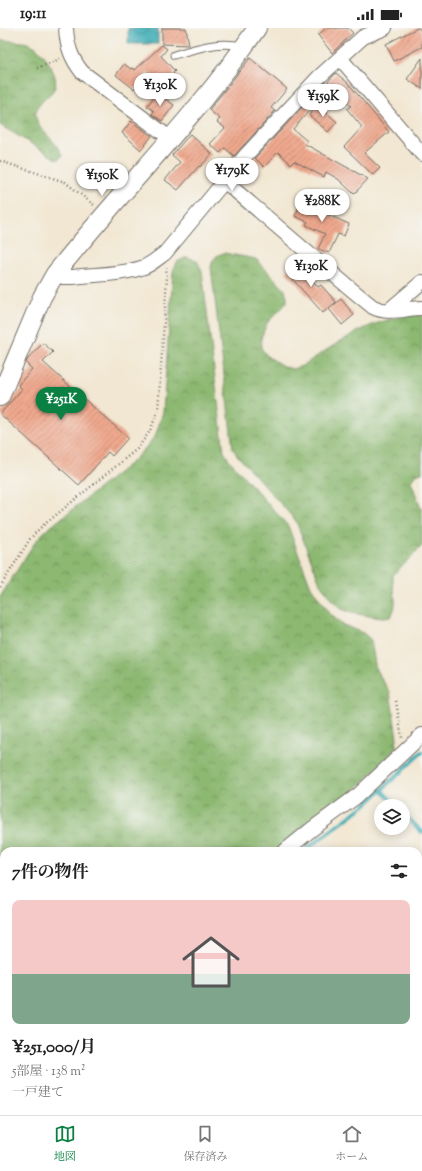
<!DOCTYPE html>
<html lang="ja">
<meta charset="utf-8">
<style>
body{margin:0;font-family:"Sorts Mill Goudy","Noto Serif JP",serif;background:#f6f6f6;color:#222;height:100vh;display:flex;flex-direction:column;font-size:15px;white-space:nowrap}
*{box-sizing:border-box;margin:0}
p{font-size:13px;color:#767676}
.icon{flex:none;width:22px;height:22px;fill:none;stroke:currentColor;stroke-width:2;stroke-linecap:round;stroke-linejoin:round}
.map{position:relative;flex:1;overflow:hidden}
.side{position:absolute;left:0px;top:819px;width:422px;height:268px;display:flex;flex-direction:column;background:#fff;border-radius:12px 12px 0 0;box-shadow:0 2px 10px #0003}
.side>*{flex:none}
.buttons{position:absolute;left:374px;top:771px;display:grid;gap:8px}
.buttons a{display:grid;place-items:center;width:36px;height:36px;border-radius:50%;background:#fff;box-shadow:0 2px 10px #0003;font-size:20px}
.price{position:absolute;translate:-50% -34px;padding:0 9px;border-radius:14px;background:#fff;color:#222;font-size:13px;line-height:26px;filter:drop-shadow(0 1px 2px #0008)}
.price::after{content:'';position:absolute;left:50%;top:24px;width:12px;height:9px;margin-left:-6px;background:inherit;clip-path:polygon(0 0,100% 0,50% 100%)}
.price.current{background:#0b8043;color:#fff}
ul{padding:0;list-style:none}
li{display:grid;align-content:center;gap:8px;height:212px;padding:0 12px}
li span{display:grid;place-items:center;height:124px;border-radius:8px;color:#555}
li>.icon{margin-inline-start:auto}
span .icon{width:72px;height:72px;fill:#fffc;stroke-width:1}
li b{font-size:17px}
h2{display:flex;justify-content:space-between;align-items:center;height:48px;padding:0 12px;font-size:17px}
.status{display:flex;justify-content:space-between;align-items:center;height:28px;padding:0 20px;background:#fff;direction:ltr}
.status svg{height:11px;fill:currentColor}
.menu{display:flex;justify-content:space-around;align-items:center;height:56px;border-top:1px solid #e0e0e0;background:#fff;font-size:11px;color:#767676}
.menu a{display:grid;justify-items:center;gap:2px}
.menu .current{color:#0b8043}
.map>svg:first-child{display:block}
.forest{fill:url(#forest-crowns);stroke:#5c724e}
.water{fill:url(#water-waves);stroke:#326b70}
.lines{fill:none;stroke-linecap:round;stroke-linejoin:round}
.stream{stroke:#3aabb5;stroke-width:4}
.building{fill:url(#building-hatch)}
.service-casing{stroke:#716d65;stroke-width:9}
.minor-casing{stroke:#716d65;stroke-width:16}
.tertiary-casing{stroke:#716d65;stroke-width:20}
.path{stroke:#716d65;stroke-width:2.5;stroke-dasharray:1 3;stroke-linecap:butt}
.service{stroke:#fff;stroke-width:7}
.minor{stroke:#fff;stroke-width:14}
.tertiary{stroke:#fff;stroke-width:18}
</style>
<div class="status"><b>19:11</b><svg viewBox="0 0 49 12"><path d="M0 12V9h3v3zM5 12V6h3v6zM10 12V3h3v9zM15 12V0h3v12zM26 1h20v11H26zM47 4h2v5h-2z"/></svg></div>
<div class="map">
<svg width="422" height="1087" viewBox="0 0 422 1087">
<defs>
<pattern id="forest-crowns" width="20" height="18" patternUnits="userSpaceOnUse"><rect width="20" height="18" fill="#8cb871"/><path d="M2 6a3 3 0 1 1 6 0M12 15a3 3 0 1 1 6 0" fill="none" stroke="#73965d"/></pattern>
<pattern id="water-waves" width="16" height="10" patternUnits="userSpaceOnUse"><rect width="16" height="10" fill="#3aabb5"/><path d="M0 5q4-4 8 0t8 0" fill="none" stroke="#318b93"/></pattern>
<pattern id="building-hatch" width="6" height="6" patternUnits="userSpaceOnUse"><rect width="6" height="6" fill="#efa98e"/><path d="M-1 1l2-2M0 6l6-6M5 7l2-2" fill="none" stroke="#c28a74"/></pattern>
</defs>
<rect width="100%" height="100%" fill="#f6f6f2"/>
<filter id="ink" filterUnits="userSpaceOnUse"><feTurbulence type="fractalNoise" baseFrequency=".025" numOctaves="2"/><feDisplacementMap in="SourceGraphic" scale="8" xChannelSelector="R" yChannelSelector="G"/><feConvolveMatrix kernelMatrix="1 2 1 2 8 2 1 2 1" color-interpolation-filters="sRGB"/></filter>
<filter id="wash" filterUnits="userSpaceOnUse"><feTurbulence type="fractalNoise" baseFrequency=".012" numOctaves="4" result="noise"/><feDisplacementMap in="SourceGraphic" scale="16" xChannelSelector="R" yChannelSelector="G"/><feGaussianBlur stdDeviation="0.9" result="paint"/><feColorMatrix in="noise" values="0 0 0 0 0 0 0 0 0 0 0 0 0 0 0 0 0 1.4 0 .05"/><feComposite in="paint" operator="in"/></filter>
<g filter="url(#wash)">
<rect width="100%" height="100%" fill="#f2e7d2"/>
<!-- forest -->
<path class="forest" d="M0,12C29,15 35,11 51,39C54,45 57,52 55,59C50,70 33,76 36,90C40,105 58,113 62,128L58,132L0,97Z
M224,225L256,231L285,262L287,269V275L267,295L261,310V320L267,328L283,338L292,341L302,338C344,311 370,290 422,286V445L416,446L411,453L422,484V518L393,547C392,561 400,577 390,589L382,590L351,585L340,581L332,573L320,555L296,493L237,427L233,421L211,239C213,230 216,227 224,225Z
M187,229L197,233L202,243L224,424L230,433L288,498L311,559L330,587L341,596L363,605L371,612L376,642L390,664L397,710L396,719L391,727L353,763L308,796L276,823H4V1029L0,1027V569L35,514L44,504L133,433L149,416L156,406L163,384L173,243L177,234Z"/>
<!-- water -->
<path class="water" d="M128,0H158V16H128Z"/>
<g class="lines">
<!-- stream -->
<path class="stream" d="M381,762L397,778
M403,785L422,804
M304,823L365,777L422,724
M319,1083L323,1087
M57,1087L60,1083"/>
</g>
<g id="blocks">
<!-- building -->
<path class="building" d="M162,0H186L189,17L162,16Z
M326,0H348L353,5L332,25L318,7Z
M417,0H419L422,5V19L394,33L386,16Z
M162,17L167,21L161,28L175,43L173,45L180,52L168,64L148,44L134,61L116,47L124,36L131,41L132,40L135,42Z
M250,30L287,61L271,80L275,83L234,128L225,120L220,125L210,116L225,100L217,94L220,91L209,82Z
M422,30V61L407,51Z
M336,45L348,55L389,104L364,125L380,140L373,147L344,119L362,99L347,81L351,78L326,56Z
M157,65L174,77L162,93L152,86L154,83L147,78Z
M305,76L311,81L293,101L307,113L305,116L368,151L354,166L338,151L326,144L324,149L294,133L291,136L278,124L264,139L255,130Z
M318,77L337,94L328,104L309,87Z
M131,93L152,108L141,122L122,105Z
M190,106L212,126L200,139L199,138L178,162L165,152L180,134L172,127Z
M304,168L315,172L313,177L328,183L326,186L349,196L344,208L338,206L329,225L318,221L325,206L306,197L308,194L295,188Z
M298,234L318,259L321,257L336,274L323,285L286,244Z
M341,271L354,287L342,297L329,281Z
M43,315L53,324L43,334L128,410L112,428L108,424L79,457L0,386L22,361L18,357L32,341L26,335L27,332Z"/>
</g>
</g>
<g filter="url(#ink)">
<use href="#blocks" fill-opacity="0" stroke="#716d65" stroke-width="1"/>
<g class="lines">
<!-- service casing -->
<g class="service-casing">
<path id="service" d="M174,27C197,20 218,13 242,18"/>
</g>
<!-- minor casing -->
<g class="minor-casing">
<path id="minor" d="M66,0C67,18 71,30 82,44L171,111
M340,30L422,126
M224,153C274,195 322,238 373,279C389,287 405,280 422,280
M55,246L63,249H73C95,246 122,247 144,239C152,236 158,230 165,225L246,127L318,50L363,9L385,0
M388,283L422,254
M285,823L312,801L357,768L422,707
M418,991L422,995
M418,1040L422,1037
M133,1083L138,1087
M45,1087L48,1083
M369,1087L374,1083"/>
</g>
<!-- tertiary casing -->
<g class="tertiary-casing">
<path id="tertiary" d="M0,369L42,269L55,246C121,163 197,88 257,0
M407,1087L411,1083"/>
</g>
<!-- path -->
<path class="path" d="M37,40L60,31
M0,133L65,154L94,177
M0,559L30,511L40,500L137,421L150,403L158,383L167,249L166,239
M396,673L402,710"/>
<!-- service -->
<use href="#service" class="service"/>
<!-- minor -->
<use href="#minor" class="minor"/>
<!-- tertiary -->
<use href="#tertiary" class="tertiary"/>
</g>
</g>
</svg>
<div class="buttons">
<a><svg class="icon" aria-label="layers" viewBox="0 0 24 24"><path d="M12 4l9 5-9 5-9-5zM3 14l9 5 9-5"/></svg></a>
</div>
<b class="price" style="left:160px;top:79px">¥130K</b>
<b class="price" style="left:323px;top:90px">¥159K</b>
<b class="price" style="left:232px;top:164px">¥179K</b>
<b class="price" style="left:102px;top:169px">¥150K</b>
<b class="price" style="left:322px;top:195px">¥288K</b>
<b class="price" style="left:311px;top:260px">¥130K</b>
<b class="price current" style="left:61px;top:393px">¥251K</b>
<section class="side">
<h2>7件の物件<svg class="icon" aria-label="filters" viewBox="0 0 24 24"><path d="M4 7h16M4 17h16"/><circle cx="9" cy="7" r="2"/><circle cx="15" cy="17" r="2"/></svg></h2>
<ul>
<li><span style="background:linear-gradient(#f6c9c9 60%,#7fa58c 0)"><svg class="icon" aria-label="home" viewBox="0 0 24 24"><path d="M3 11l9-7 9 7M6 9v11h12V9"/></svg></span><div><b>¥251,000/月</b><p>5部屋 · 138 m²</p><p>一戸建て</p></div></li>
</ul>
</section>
</div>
<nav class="menu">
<a class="current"><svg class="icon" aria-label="map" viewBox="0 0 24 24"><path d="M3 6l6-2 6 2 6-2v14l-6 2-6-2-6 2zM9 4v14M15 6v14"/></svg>地図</a>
<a><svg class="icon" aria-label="saved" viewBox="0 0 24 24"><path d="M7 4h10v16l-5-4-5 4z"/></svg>保存済み</a>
<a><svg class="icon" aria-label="home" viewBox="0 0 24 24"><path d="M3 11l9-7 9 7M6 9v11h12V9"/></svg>ホーム</a>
</nav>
